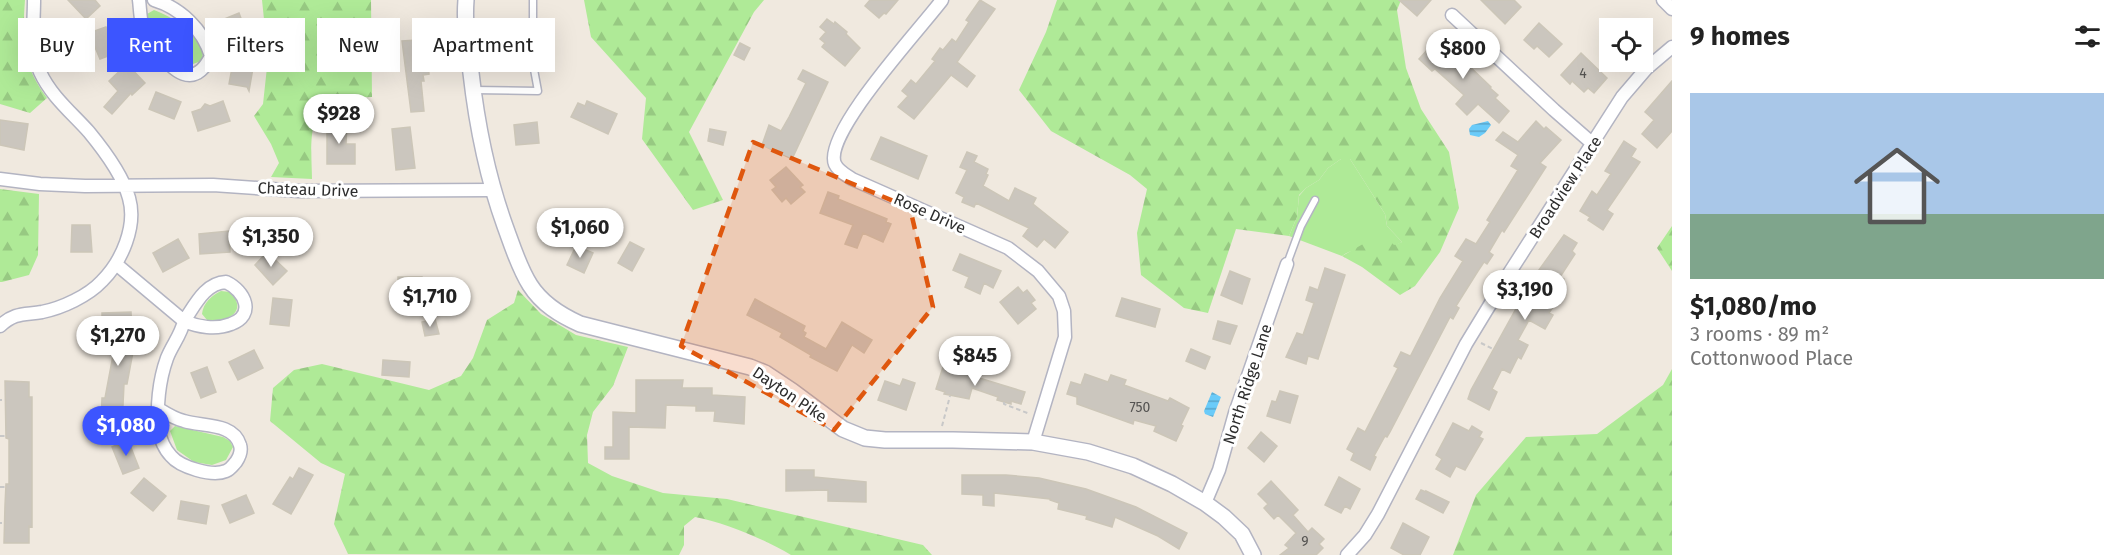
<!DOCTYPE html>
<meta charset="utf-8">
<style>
body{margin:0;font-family:"Fira Sans",sans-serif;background:#f2f2f2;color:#222;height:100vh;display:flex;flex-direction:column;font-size:22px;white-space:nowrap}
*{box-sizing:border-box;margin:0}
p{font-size:20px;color:#767676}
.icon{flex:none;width:33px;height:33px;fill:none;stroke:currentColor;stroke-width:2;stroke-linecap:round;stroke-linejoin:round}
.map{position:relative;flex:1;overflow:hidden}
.side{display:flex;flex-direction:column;background:#fff;width:450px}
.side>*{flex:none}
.hud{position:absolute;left:18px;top:18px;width:570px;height:54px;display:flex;gap:12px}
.fabs{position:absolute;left:1599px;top:18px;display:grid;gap:12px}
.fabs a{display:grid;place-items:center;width:54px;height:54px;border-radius:0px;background:#fff;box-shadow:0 6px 24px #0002;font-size:30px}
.price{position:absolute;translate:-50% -51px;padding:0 14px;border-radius:21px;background:#fff;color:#222;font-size:20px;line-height:39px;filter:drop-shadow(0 2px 3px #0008)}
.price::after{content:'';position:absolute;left:50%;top:36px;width:18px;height:14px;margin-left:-9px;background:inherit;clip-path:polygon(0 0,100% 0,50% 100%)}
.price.active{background:#3c55ff;color:#fff}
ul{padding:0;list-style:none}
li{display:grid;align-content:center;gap:12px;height:318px;padding:0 18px}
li+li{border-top:2px solid #e0e0e0}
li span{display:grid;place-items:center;height:186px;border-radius:0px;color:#555}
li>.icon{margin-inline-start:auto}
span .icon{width:108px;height:108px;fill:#fffc;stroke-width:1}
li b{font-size:26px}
h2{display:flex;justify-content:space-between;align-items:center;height:72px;padding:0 18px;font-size:26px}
.tag{padding:0 21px;border-radius:0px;background:#fff;box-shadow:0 6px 24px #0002;font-size:21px;line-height:54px}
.tag.active{background:#3c55ff;color:#fff}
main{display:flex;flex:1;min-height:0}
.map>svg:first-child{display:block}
.grass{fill:#afea97}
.forest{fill:url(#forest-firs)}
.water{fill:url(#water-rules)}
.building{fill:#cbc6be;stroke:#ccc6b8;stroke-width:1.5}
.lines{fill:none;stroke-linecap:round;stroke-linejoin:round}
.service-casing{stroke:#b3b4c2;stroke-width:9}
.minor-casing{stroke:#b3b4c2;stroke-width:15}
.tertiary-casing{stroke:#b3b4c2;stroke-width:18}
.path{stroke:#c8c8c8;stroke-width:2;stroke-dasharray:4.5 3;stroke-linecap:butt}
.service{stroke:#fff;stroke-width:6}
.minor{stroke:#fff;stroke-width:12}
.tertiary{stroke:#fff;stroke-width:15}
.marked{fill:#df570e;fill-opacity:0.2;stroke:#df570e;stroke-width:4.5;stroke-dasharray:12 8;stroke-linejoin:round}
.labels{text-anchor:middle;stroke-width:6;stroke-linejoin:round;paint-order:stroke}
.number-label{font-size:14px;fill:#545351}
.street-label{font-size:16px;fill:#2d2d2d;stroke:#fff}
</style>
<main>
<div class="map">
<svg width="1672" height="555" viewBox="0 0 1672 555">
<defs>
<pattern id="forest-firs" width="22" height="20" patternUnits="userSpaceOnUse" patternTransform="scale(1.5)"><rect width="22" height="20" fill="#afea97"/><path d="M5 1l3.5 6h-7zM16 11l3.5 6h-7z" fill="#97c982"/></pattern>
<pattern id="water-rules" width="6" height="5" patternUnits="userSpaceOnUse" patternTransform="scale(1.5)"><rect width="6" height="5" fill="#6acbf9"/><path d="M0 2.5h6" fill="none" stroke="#58a5ca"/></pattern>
</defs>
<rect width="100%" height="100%" fill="#f0e9df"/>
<!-- grass -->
<path class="grass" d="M154,10C171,16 208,38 202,60C193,65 189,66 180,62L150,25L147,14Z
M1341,159H1350L1385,214L1387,226L1402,242C1384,253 1360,243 1342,256L1289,236L1297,217L1299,196L1306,188L1319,180L1328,168Z
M221,291L230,292C249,311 227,324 207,320L202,314C203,303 212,295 221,291Z
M175,426L223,437L230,441L233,447L226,460L212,465L194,462L177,450L170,431Z"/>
<!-- forest -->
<path class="forest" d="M0,0H25C22,41 22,64 47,98L30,113L0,104Z
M262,0H371L372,97C359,98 342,97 330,102C306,112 312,158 312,179L271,177L279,163L271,144L254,116L263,104L268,58Z
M584,0H764L754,12L689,132L723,200L693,210L642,139L646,98L591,37Z
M1057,0H1401L1397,10L1406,68L1421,109L1449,152L1459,208L1440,252L1415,286L1400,295L1362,267L1342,256L1363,244L1386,237L1394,245L1402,242L1387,226L1385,214L1350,159H1341L1328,168L1319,180L1306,188L1299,195L1297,217L1289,236L1236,229L1208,313L1184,308L1141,275L1137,233L1147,189L1130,175L1051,131L1019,90L1046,32Z
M0,189L39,194L38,255L29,275L2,282H0Z
M1672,226V271L1657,248Z
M518,290L541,314L576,335L628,347L613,386L593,412L587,435L588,463L612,476L663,493L727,499L923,545L932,555H791C764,539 726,523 695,517L684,526V545L679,555L348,554L334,524L345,474L321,463L270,421L273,388L294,370L322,364L429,390L461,376L473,358L487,320L514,303Z
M1672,369V555H1453L1476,495L1526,437L1597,434L1663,385Z"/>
<!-- water -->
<path class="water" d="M1488,121L1491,125L1485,133L1479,137L1470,135L1469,129L1472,125Z
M1212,392L1221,397L1213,417L1205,414L1204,411Z"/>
<!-- building -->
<path class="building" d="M68,0H95L100,6L86,19Z
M870,0H898L886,14L884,13L879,18L865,6Z
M980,0L995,9L957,62L975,76L967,87L951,75L914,119L898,107L908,96L902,91L911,80L916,84L935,61L932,59L940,48L943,50L952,39L956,42L969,22L966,20Z
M1399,0H1431L1417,16Z
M1481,0H1514L1521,7L1505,24Z
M239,13L248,37L231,44L222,20Z
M827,19L834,24L835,22L847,32L846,34L860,48L845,66L822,47L825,43L820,39L826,32L820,27Z
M1539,23L1562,44L1549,57L1537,46L1534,49L1524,40Z
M106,27L116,53L100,59L89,33Z
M1439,37L1491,87L1490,88L1498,95L1495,98L1509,111L1499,123L1478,104L1467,115L1456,104L1464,95L1435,69L1432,71L1419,59Z
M417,40L419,62L428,63L429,74L423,75L424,81H421L424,111L411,112L402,41Z
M740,43L750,48L744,60L734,55Z
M1581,53L1607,78L1594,93L1588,88L1584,92L1572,81L1570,84L1561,75Z
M236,59L254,62L249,91L247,87L229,84L232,68L241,70Z
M127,64L145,83L132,95L131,93L112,114L104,107L118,91L109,81Z
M803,70L828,82L792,159L762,145L769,125L781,131L789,117L806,83L798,79Z
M1672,81V131L1657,148L1642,134L1654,120L1645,112Z
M156,92L181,102L174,119L149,109Z
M223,101L230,121L198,131L192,112L201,109L205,104L210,106Z
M587,101L617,114L608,134L571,117L578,103L585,106Z
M0,120L28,124L24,150L0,145Z
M1536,121L1544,129L1546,127L1561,140L1540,163L1546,167L1504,232L1502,230L1489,252L1493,255L1487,264L1484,262L1478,271L1456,306L1459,308L1453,319L1450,317L1390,432L1387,437L1385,436L1374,456L1376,457L1370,470L1351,460L1354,453L1347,449L1358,428L1365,432L1398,368L1394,366L1401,352L1410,356L1411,355L1440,298L1463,261L1455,256L1466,239L1476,244L1490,222L1487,220L1518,170L1511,166L1518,155L1496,140L1503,132L1518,142Z
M327,122L347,123L346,144H355V164H327Z
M537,122L539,143L516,145L514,125Z
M410,127L415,168L396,170L392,129Z
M710,129L726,132L723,145L708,141Z
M881,137L927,156L918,179L871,159Z
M1624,141L1636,149L1631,157L1640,162L1607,210L1613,214L1603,230L1588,220L1590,217L1580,211L1592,191L1597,195L1611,174L1605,171Z
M967,152L977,156L974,162L988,169L986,174L988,175L983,186L1009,201L1015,188L1036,198L1033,204L1068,232L1055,248L1044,239L1037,247L1023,236L1029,228L976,203L974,207L962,202L964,197L956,193L967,170L960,167Z
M786,167L803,185L800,187L805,192L791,204L786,198L782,202L772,190L776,187L770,180Z
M828,192L839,196L838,199L887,219L886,222L891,224L883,242L863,233L857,248L845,244L853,225L820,213Z
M72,225H90L92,252H71Z
M229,231L230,252L200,254L199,234Z
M1564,235L1577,243L1572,251L1575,254L1560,277L1564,279L1559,286L1564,290L1549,313L1553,315L1545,329L1529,320L1518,340L1528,345L1521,359L1518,357L1510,373L1502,369L1492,389L1497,392L1489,410L1468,399L1471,390L1517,307L1536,279L1534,277Z
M178,239L189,258L163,272L153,253Z
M630,242L644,249L632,271L618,263Z
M576,246L593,253L584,273L567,265Z
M267,252L287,271L273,285L255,265Z
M960,254L1001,271L993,288L984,283L980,294L965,287L969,277L953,270Z
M1325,268L1345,275L1318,359L1308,356L1306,364L1286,357L1297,333L1303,335L1314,303L1306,300L1310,287L1318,290Z
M1230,271L1250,279L1242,304L1221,295Z
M398,277H422L423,299H398Z
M1018,287L1023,293L1027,290L1035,300L1031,303L1036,309L1018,324L1000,302Z
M273,298L292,300L289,326L270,324Z
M1122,298L1160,309L1155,327L1116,316Z
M755,299L805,326L803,331L806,333L804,337L826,349L842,322L872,340L864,353L852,345L837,371L810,357L811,355L780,337L782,333L747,315Z
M131,312L133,352L127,384H124L122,426L101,425L102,398H105L114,350L113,327H102V313Z
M435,319L439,334L425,336L422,322Z
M1218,321L1237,326L1230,344L1213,339Z
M1191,349L1210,357L1205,369L1186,361Z
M254,350L263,368L238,380L229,362Z
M383,360L410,362L409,377L382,375Z
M207,367L216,392L201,398L191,373Z
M943,367L1025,392L1021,404L1011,401V404L997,400L998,397L972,388L969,399L944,394L945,392L936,389Z
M1085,374L1108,382L1111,375L1126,380L1124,385L1168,401L1170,398L1189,408L1181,425L1183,426L1176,441L1154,431L1156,426L1134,420L1133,424L1077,404V397L1067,394L1071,382L1081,385Z
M903,379L915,383L906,410L878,400L885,381L900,386Z
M636,380H683L682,388H712V395L745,397L744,424L714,421L715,411H696V406L666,405L665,428L629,427V459H605V447H613V412L636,413Z
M5,381L29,382V397H32V527L29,526V543H4L5,505L6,484H9V439L6,438Z
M1280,391L1298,396L1290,423L1267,416L1272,401L1276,402Z
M1453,423L1469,431L1472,426L1482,432L1479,437L1483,439L1465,470L1456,466L1450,477L1436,469L1442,459L1436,455Z
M1261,432L1277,446L1264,462L1248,448Z
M128,440L139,468L123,474L112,447Z
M299,468L313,475L291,514L273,504L290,477L293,479Z
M786,470H814V477L866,482V502L828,501V490L786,491Z
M962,475H1006L1039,478L1086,489L1136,507L1187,533L1179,549L1158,536L1115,517L1112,527L1086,519L1087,516L1058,509L1059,503L1050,500V499L994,493V506L983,505V495L962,494Z
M1339,477L1360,489L1350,509L1345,506L1341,513L1325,505Z
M144,478L166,496L153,511L131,493Z
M1271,481L1298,510L1293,515L1308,532L1312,528L1324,539L1319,544L1323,548L1316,555H1280L1289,548L1285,545L1296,533L1278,515L1274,519L1264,508L1268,504L1258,494Z
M1421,490L1426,492V491L1449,502L1443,513L1416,499Z
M246,495L254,513L230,523L222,505Z
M181,501L209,506L206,524L178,519Z
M1403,523L1429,537L1420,555H1404L1391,548Z"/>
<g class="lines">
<!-- service casing -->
<g class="service-casing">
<path id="service" d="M471,65L533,64
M473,90L538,91L533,64V0
M1287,264L1301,226L1315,200"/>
</g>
<!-- minor casing -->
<g class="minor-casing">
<path id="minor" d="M139,0C140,7 140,16 142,24C144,32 151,40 156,48C172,71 194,91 211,56C203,30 181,8 154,0
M942,0C923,26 822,134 835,164C838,171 846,175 852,179L1008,248L1038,271L1059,296L1064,311L1065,337L1033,442
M1663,0L1672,9
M1452,15L1554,110L1593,144
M0,179L40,184L85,186L213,185L299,191L492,190
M116,264L184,321C181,335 172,345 167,358C159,380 156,408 159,431C160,439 165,450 171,456C180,467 212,477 226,471C231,469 233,465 236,462C240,456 242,451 240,445C233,422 202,427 184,421C175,419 167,414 159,409
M226,282C245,291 256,315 231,324C216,330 198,327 184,321C195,305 205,283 226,282Z
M0,326C15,312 24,315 42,312C62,308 88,296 102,281C122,261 137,226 129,198C123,176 103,149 89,132C72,113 51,96 40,72C30,50 34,23 34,0
M1205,503L1219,470L1235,413L1287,264
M1347,555L1365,535L1378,514L1466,344L1508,275L1622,97L1646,69L1672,47"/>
</g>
<!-- tertiary casing -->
<g class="tertiary-casing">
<path id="tertiary" d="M466,0C464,25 468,49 471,73C477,126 487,176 505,226C512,245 519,268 530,285C542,304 560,315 580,324L750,367L765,373L792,391L843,429L865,438L885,440H953L1033,442L1088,452L1133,466L1172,484L1205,503L1224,517L1242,534L1253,555"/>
</g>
<!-- path -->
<path class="path" d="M1481,343L1493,349
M0,400H2
M1004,402V404L1030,414
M942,426L950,396
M0,436H6
M0,487H6
M0,523H2"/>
<!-- service -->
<use href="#service" class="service"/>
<!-- minor -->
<use href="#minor" class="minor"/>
<!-- tertiary -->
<use href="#tertiary" class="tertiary"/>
</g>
<!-- marked area -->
<path class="marked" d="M753,142L910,208L933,307L834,430L681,346Z"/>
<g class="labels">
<!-- number labels -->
<g class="number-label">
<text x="1583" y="78">4</text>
<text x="1140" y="412">750</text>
<text x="1305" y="546">9</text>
</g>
<!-- street labels -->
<g class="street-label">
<text transform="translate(1565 187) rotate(-57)" y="6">Broadview Place</text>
<text transform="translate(308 189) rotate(2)" y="6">Chateau Drive</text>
<text transform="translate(930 213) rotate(24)" y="6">Rose Drive</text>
<text transform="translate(1247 384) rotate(-72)" y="6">North Ridge Lane</text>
<text transform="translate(790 394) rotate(34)" y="6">Dayton Pike</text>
</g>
</g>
</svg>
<div class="fabs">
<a><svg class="icon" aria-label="locate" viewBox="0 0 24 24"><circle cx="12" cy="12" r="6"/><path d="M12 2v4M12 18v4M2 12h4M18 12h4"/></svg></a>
</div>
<b class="price" style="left:1463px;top:80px">$800</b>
<b class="price" style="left:339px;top:145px">$928</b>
<b class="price" style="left:580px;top:259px">$1,060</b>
<b class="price" style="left:271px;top:268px">$1,350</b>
<b class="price" style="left:1525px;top:321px">$3,190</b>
<b class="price" style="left:430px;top:328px">$1,710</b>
<b class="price" style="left:118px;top:367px">$1,270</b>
<b class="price" style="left:975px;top:387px">$845</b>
<b class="price active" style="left:126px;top:457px">$1,080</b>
<div class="hud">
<a class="tag">Buy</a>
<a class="tag active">Rent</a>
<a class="tag">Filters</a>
<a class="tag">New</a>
<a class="tag">Apartment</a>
</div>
</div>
<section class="side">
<h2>9 homes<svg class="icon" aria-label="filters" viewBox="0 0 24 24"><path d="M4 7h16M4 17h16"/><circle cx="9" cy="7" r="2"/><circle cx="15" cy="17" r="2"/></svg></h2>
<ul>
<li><span style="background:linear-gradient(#a9c7e8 65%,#7fa58c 0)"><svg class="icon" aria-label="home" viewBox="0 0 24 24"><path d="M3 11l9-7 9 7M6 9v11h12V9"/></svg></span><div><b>$1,080/mo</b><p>3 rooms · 89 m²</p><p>Cottonwood Place</p></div></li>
</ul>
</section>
</main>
